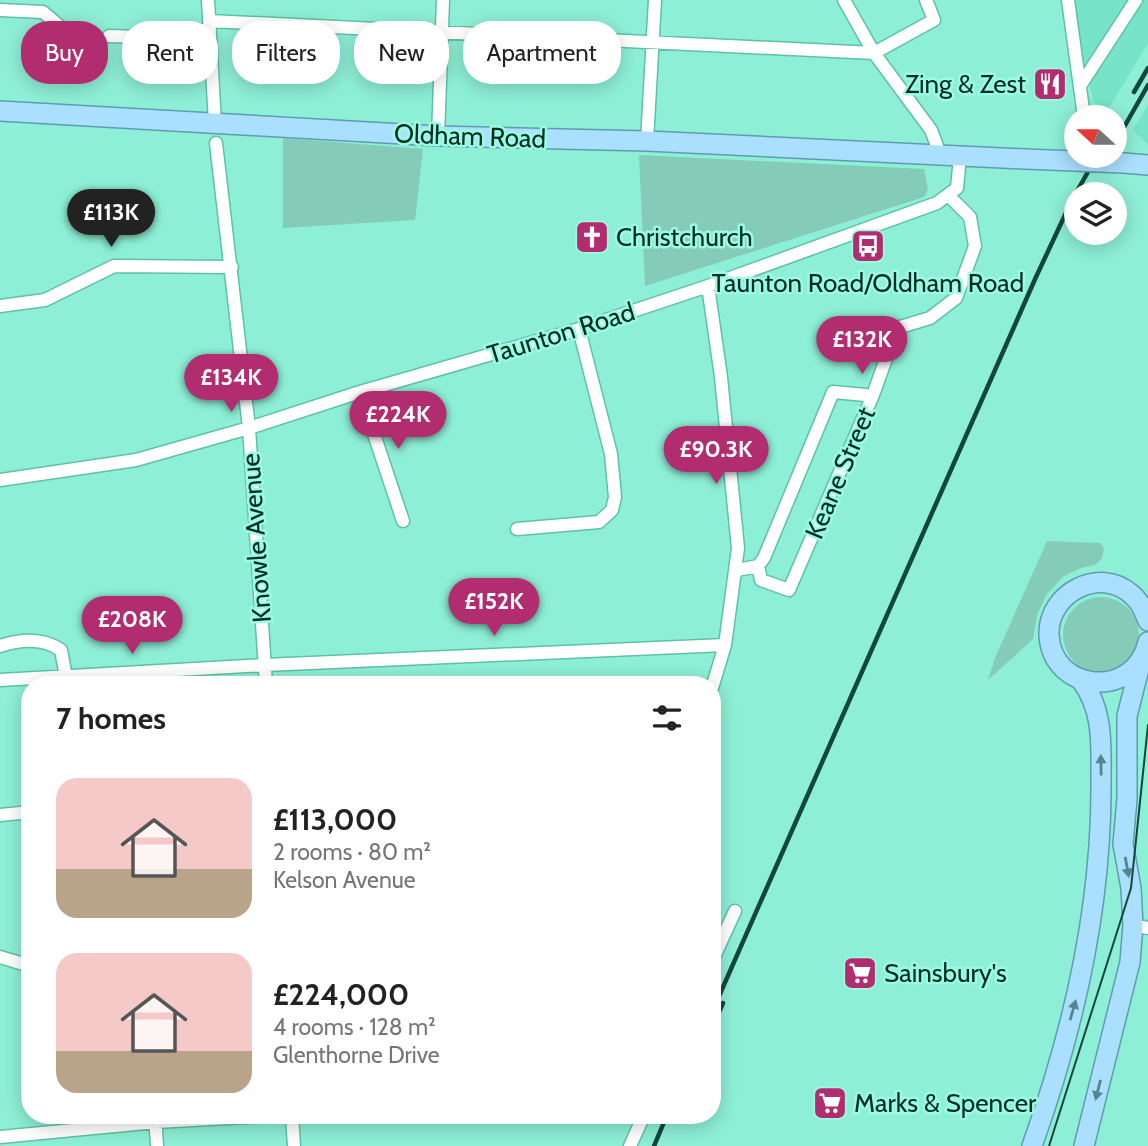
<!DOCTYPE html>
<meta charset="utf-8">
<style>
body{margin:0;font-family:Cabin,sans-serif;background:#f2f2f2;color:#222;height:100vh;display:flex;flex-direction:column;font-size:26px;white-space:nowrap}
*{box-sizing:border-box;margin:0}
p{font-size:23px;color:#767676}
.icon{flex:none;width:38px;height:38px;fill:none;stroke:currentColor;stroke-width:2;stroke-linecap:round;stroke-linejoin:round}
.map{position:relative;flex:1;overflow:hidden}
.sheet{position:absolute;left:21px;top:676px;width:700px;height:448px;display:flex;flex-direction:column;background:#fff;border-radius:28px;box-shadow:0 4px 18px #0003}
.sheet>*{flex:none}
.hud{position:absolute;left:21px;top:21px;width:700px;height:63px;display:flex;gap:14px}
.needle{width:46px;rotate:291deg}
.controls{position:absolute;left:1064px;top:105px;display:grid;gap:14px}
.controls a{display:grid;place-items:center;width:63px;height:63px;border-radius:50%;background:#fff;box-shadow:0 4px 18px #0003;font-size:35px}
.price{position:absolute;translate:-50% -60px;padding:0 16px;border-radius:24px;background:#b22c70;color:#fff;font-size:23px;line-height:46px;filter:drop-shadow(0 2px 4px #0008)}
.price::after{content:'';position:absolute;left:50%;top:42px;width:21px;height:16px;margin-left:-10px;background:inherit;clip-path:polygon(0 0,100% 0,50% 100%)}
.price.selected{background:#222;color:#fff}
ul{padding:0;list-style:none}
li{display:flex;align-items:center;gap:21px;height:175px;padding:0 35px}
li span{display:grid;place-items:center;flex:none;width:196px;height:140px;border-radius:21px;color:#555}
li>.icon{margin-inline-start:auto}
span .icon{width:84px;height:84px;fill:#fffc;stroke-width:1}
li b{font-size:30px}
h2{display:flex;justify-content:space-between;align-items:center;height:84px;padding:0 35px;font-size:30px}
.pill{padding:0 24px;border-radius:28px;background:#fff;box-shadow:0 4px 18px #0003;font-size:24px;line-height:63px}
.pill.selected{background:#b22c70;color:#fff}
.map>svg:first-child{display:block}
.built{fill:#77e4c9}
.green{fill:#85ccb8}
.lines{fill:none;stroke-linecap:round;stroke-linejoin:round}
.minor-casing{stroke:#5ec1a8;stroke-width:15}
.trunk-casing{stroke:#609bb1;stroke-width:22}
.minor{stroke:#fff;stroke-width:12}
.trunk{stroke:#aadffe;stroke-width:19}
.tram{stroke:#13473b;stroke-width:2}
.rail{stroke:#13473b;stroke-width:4.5}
.trunk-bridge-casing{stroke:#609bb1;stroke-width:22;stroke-linecap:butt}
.trunk-bridge{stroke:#aadffe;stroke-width:19}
.oneway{fill:#558690}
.labels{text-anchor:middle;stroke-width:5;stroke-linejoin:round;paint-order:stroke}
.poi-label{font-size:26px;fill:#002c23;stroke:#9afde2;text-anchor:start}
.street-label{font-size:26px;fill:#002c23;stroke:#9afde2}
</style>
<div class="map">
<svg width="1148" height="1146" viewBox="0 0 1148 1146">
<rect width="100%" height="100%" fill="#8defd5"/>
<!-- built -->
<path class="built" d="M1066,0H1148V43L1106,113L1094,102Z
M1148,104V145L1133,130Z"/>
<!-- green -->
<path class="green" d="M283,138L423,149L415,220L283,228Z
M639,155L924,169L928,190L924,197L645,286Z
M1047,541L1101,543L1104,549L1102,558L1095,565L1081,568L1064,576L1047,594L1037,615L1033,639L988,680L995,658Z
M1063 635a38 38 0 1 1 76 0a38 38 0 1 1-76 0Z"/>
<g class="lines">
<!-- minor casing -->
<g class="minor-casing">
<path id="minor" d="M208,0L215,123
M844,0L874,53L931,130L940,154
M1068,0L1084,117
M0,10L43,12L72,37H92
M210,21L874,53L934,20L926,0
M109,36L140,37L160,30H210
M1080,86L1136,0
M438,136L443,0
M647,141L655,0
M216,143L249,428L266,684
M708,286L721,377L738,548L725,645L712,688
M0,306L45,300L114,266L232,267
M360,392L403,521
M0,480L136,460L249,428L360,392L579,329L708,286L937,203L957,188L960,157
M517,529L599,522L612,510L615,497L611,454L579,329
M758,566L761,580L789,590L873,395L897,328L930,318L956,298L975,246L970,217L948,195
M737,570L758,566L764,558L833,392L866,395
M0,646C21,639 42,637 61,650L66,677
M0,680L265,665L725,645
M0,815L30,812
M1133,925L1148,928
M0,957L30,966
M712,961L735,911
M155,1115L157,1146
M292,1115L294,1146
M0,1137L156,1122L285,1115
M630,1146L644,1115"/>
</g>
<!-- trunk casing -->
<g class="trunk-casing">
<path id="trunk" d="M0,111L438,136L647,141L1025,159
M1124,163L1148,165
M1148,621C1144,611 1140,601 1131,594C1100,566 1048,593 1049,634C1051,693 1135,700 1148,642
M1032,1146C1074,1029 1102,906 1101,782C1101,745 1104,710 1081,680
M1084,1146L1130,962L1133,925L1131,888L1123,844L1127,799V716L1141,661"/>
</g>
<!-- minor -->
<use href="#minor" class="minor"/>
<!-- trunk -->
<use href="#trunk" class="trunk"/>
<!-- tram -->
<path class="tram" d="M1049,1146L1131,888L1148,725"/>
<!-- rail -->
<path class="rail" d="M1134,92L1148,68
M1115,143L1148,85
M712,1012L1036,277L1072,200L1097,156
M712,1028L723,1003
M654,1146L667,1115"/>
<!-- trunk-bridge casing -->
<g class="trunk-bridge-casing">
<path id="trunk-bridge" d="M1025,159L1124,163"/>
</g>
<!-- trunk-bridge -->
<use href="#trunk-bridge" class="trunk-bridge"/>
</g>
<!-- one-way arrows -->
<defs><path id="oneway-solid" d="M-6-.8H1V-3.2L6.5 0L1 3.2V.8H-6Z" transform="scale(1.75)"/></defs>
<g class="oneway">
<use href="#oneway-solid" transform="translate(1101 765) rotate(-91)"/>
<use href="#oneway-solid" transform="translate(1127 867) rotate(80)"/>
<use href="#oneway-solid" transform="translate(1073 1010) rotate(-74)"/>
<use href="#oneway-solid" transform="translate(1098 1090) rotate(104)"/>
</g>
<!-- icons -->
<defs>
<g id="restaurant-square" transform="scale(1.75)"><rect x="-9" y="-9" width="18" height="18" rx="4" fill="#b22c70" stroke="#9afde2"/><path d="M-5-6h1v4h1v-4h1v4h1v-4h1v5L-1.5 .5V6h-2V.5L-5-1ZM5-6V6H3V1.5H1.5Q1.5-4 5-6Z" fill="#fff"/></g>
<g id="church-square" transform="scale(1.75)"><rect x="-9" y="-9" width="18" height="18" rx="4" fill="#b22c70" stroke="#9afde2"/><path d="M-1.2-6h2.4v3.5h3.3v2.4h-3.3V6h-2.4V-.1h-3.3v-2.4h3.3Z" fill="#fff"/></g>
<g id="bus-square" transform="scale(1.75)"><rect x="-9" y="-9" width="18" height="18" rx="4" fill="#b22c70" stroke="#9afde2"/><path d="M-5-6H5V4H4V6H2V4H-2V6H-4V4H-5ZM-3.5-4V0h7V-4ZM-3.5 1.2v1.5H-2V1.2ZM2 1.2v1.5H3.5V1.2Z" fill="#fff"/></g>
<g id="supermarket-square" transform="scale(1.75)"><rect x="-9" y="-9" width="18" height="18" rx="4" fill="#b22c70" stroke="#9afde2"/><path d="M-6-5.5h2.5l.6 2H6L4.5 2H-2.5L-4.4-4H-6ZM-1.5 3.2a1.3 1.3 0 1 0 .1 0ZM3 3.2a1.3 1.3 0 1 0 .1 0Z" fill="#fff"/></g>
</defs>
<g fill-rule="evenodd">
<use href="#restaurant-square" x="1050" y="84"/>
<use href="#church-square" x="592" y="237"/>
<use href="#bus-square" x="868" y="246"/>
<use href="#supermarket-square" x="860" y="973"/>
<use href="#supermarket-square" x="830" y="1103"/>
</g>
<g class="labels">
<!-- poi labels -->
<g class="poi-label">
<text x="1026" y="93" text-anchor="end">Zing &amp; Zest</text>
<text x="616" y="246">Christchurch</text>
<text x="868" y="292" text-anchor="middle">Taunton Road/Oldham Road</text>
<text x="884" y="982">Sainsbury's</text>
<text x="854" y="1112">Marks &amp; Spencer</text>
</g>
<!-- street labels -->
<g class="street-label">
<text transform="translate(470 136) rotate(2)" y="9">Oldham Road</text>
<text transform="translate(561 333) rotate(-17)" y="9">Taunton Road</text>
<text transform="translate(840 473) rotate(-67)" y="9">Keane Street</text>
<text transform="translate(256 538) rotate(-94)" y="9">Knowle Avenue</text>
</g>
</g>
</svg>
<div class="controls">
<a><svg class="needle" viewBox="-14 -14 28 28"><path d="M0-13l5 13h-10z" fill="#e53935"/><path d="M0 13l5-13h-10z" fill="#767676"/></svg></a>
<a><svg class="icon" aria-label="layers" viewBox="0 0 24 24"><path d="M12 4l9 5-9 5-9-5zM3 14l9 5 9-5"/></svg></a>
</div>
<b class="price selected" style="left:111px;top:249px">£113K</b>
<b class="price" style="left:862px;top:376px">£132K</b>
<b class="price" style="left:231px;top:414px">£134K</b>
<b class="price" style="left:398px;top:451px">£224K</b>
<b class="price" style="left:716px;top:486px">£90.3K</b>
<b class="price" style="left:494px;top:638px">£152K</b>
<b class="price" style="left:132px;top:656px">£208K</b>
<div class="hud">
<a class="pill selected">Buy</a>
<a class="pill">Rent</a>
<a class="pill">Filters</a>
<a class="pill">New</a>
<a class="pill">Apartment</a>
</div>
<section class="sheet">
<h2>7 homes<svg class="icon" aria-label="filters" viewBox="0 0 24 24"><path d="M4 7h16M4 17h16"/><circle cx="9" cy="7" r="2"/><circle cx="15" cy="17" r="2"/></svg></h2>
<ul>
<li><span style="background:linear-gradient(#f6c9c9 65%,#b9a48a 0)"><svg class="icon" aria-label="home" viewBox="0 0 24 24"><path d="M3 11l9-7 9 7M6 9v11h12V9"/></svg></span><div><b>£113,000</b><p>2 rooms · 80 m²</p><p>Kelson Avenue</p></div></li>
<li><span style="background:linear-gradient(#f6c9c9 70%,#b9a48a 0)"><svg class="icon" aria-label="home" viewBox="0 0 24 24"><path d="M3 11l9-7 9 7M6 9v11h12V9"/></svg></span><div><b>£224,000</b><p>4 rooms · 128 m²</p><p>Glenthorne Drive</p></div></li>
</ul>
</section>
</div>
